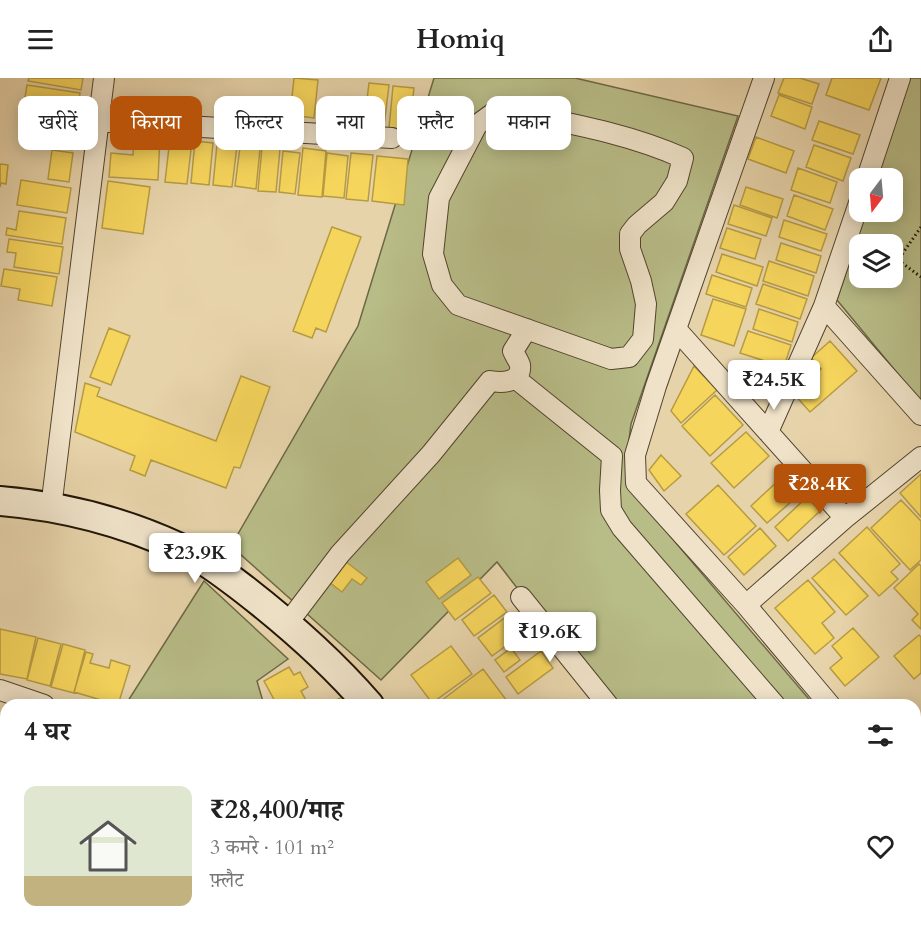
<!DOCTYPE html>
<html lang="hi">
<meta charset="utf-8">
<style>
body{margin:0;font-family:Cardo,"Noto Serif Devanagari",serif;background:#f2f2f2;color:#222;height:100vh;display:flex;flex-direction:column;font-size:22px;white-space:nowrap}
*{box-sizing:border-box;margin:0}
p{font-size:20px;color:#767676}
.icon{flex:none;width:33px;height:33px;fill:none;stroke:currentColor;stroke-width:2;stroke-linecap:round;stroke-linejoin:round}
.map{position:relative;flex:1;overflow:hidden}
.drawer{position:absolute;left:0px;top:621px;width:921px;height:234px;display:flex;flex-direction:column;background:#fff;border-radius:18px 18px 0 0;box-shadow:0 3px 15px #0003}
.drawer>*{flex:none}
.guide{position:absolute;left:18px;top:18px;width:600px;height:54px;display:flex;gap:12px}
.needle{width:39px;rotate:196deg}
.buttons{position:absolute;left:849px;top:90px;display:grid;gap:12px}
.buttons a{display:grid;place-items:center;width:54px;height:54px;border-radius:12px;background:#fff;box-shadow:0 3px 15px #0003;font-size:30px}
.price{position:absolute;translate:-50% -51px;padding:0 14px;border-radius:6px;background:#fff;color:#222;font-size:20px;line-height:39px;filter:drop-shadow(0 2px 3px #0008)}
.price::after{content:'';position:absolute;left:50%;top:36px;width:18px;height:14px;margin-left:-9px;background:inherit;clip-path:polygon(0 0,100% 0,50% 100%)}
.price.on{background:#b45309;color:#fff}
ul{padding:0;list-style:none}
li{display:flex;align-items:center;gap:18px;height:150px;padding:0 24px}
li+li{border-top:2px solid #e0e0e0}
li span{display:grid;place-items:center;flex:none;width:168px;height:120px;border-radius:12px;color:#555}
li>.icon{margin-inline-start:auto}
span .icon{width:72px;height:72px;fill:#fffc;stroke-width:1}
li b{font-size:26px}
h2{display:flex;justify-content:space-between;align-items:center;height:72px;padding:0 24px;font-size:26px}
.chip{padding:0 21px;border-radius:12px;background:#fff;box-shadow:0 3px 15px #0003;font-size:21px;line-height:54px}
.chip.on{background:#b45309;color:#fff}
header{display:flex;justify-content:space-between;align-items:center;height:78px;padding:0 24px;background:#fff;font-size:27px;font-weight:800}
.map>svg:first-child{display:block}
.green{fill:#b8bc87;stroke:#6c6846;stroke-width:1.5;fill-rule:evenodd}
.homes{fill:#f6d55c;stroke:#b69b42;stroke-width:1.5}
.health{fill:#e7298a;stroke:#ab2362;stroke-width:1.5}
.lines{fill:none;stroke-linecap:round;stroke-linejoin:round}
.street-casing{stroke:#52442e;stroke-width:22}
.secondary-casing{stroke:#201505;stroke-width:32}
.path{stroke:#201505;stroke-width:3;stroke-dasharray:1.5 3;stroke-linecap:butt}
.street{stroke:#efe2c8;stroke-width:20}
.secondary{stroke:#efe2c8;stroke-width:28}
</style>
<header><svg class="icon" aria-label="menu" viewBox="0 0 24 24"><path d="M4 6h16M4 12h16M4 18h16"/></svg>Homiq<svg class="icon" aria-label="share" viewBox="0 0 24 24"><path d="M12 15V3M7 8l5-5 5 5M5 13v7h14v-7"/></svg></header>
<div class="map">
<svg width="921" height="855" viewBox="0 0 921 855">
<rect width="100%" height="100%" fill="#e7d3aa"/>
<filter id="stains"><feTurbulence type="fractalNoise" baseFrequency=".00333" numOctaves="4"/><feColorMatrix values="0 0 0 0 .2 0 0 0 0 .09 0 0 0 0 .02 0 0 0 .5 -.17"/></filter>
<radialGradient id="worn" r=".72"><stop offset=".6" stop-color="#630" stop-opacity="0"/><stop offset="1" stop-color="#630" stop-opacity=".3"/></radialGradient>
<!-- green -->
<path class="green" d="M434,0H575L738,38L631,346L626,386L636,418L814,627H608L497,484L381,602L231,468L358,248Z
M909,0H921V324L837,222L866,134H892V100H876ZM860,166H892V200H860Z
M204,503L288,581L257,603L264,627H121L128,623Z
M6,684V784L0,787V687Z
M915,744L921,751V855H768L763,849H915Z
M114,849H309L313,855H105Z"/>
<!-- homes -->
<path class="homes" d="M29,0H83L81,12L28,3Z
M294,0L318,2L314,40L290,37Z
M784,0H800L819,6L812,26L778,15Z
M832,0H881L869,32L826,17Z
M369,5L389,7L384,48L364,46Z
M27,7L80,15L76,41L23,32Z
M393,8L414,10L409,52L389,50Z
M779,17L812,29L805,51L771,38Z
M41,39L77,44L72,72L37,66Z
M819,43L860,57L853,76L812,62Z
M134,56L160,58L158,102L109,99L111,75L133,77Z
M756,59L794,73L786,95L748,81Z
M170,60L192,63L187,106L165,104Z
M195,63L213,65L209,107L191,105Z
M217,66L237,68L232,109L213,107Z
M814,67L851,80L843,103L806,89Z
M240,69L260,71L256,111L235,108Z
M262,69L280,71L276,114L258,113Z
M303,70L326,73L322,119L298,117Z
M52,72L73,75L69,104L48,101Z
M283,73L300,75L295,116L279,114Z
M327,75L348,78L344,120L323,118Z
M351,75L373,77L368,123L346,121Z
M377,78L408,81L404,127L372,123Z
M0,86L8,87L6,106L1,105L0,109Z
M798,90L837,104L830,125L791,112Z
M21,102L71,110L67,135L17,127Z
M108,103L150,109L143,156L102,150Z
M746,109L783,121L777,140L740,127Z
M794,117L833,131L825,152L787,138Z
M734,127L772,140L766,158L728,146Z
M19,133L66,140L62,166L6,157L7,150L16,152Z
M784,142L827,156L821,173L779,159Z
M332,149L361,159L326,254L316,250L312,260L293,253Z
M727,150L761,161L755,181L720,170Z
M9,161L63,169L59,196L14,189L16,175L7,174Z
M781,165L821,178L816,195L776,182Z
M722,176L763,189L757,208L716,194Z
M769,183L814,198L808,218L763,203Z
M4,191L57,199L52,228L18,222L20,211L1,208Z
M712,197L752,210L746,229L706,216Z
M763,206L807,221L800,241L756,226Z
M713,221L746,231L734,268L701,257Z
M759,231L798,244L792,264L753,251Z
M109,250L130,258L111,307L90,299Z
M748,253L791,267L784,289L740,275Z
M830,263L857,293L810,334L794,316L821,291L811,280Z
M694,288L717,312L681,345L671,333Z
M241,298L270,309L240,390L234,389L226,410L151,382L145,398L130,392L135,378L75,354L85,305L100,310L97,318L216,363Z
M715,317L743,347L710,378L682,348Z
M746,354L769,378L734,410L711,385Z
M661,377L681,398L664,413L649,392Z
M921,396V439L900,415Z
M783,398L800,416L767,445L751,428Z
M718,407L756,448L724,477L686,436Z
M807,419L820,433L788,463L775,449Z
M901,422L921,443V482L910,492L871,450Z
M867,449L900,486L891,494L898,501L879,518L839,475Z
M760,450L776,468L744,497L728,479Z
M458,480L471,497L439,521L426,504Z
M834,481L868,518L846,537L812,500Z
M345,483L367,500L361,507L352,501L342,514L324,500Z
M919,486L921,488V551L912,542L918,536L894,510Z
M478,499L491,515L455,542L442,525Z
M808,502L835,534L822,545L834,560L815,576L775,530Z
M494,517L507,534L474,558L462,542Z
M511,535L525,554L492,578L478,560Z
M853,550L879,579L845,608L830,590L842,580L832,568Z
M0,551L36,559L27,601L0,596Z
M919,557L921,559V595L914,601L894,578Z
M38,560L61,566L50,608L27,602Z
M63,566L85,572L74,615L51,609Z
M451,568L472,596L432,625L411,597Z
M511,570L520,582L504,594L495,582Z
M541,573L553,590L518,616L506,599Z
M86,574L93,576L90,585L109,590L111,582L130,588L118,627L74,614Z
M289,589L294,597L300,594L308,609L301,613L308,626L306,627H277L264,603Z
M483,591L510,627H437V626Z
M344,618L349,627H327Z
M361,849H396L387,855H360L358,851Z
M406,849H409L413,855H391L397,851L399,854Z
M425,849H491L482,855H429Z"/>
<!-- health -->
<path class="health" d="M5,645L6,679H0V646Z"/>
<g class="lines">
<!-- street casing -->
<g class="street-casing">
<path id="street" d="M764,0L656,308L635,377L636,405L746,527L830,627
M499,31C561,44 625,54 683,80L677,103L664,124L637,147L630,156V171L641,203L646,226L643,261L629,279L611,281L458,227L442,207L433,176L439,120L477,47Z
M99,43L392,60
M867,100L900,0
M860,122L824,228L921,337
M676,251L845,440
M515,300L612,378L610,412L611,432L622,450L775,627
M768,354L824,228
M51,430L104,0
M521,519L608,627
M746,527L845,440L921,379
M287,546L340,476L431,376L490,303C502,305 522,305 520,287C519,283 515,278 513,273L527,251
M0,612L44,627
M330,849L335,855
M746,849L751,855
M80,855L89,849"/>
</g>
<!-- secondary casing -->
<g class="secondary-casing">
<path id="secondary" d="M0,423C61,428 124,444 180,470C204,480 225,497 245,512C290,547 332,584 369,627
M915,672L921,666
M546,849L550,855
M710,855L717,849"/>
</g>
<!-- path -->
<path class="path" d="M921,149L898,182L921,199"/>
<!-- street -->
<use href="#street" class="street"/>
<!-- secondary -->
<use href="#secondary" class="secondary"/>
</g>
<rect width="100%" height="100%" filter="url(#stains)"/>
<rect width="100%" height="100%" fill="url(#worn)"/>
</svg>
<div class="buttons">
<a><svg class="needle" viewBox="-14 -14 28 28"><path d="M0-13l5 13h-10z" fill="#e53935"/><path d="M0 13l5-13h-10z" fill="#767676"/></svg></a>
<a><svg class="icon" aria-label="layers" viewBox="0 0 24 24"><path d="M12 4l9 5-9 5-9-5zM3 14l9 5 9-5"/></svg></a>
</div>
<b class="price" style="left:774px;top:333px">₹24.5K</b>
<b class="price on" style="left:820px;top:437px">₹28.4K</b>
<b class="price" style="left:195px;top:506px">₹23.9K</b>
<b class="price" style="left:550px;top:585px">₹19.6K</b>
<div class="guide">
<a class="chip">खरीदें</a>
<a class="chip on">किराया</a>
<a class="chip">फ़िल्टर</a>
<a class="chip">नया</a>
<a class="chip">फ़्लैट</a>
<a class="chip">मकान</a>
</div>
<section class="drawer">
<h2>4 घर<svg class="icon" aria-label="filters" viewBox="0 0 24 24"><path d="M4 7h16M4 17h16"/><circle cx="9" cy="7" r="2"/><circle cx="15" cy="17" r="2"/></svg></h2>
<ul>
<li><span style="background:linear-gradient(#dfe7d0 75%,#c2b280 0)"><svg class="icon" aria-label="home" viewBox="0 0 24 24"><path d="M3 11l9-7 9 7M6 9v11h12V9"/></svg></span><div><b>₹28,400/माह</b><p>3 कमरे · 101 m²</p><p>फ़्लैट</p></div><svg class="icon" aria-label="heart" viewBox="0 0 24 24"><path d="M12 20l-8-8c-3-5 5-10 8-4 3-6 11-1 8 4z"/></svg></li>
</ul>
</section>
</div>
